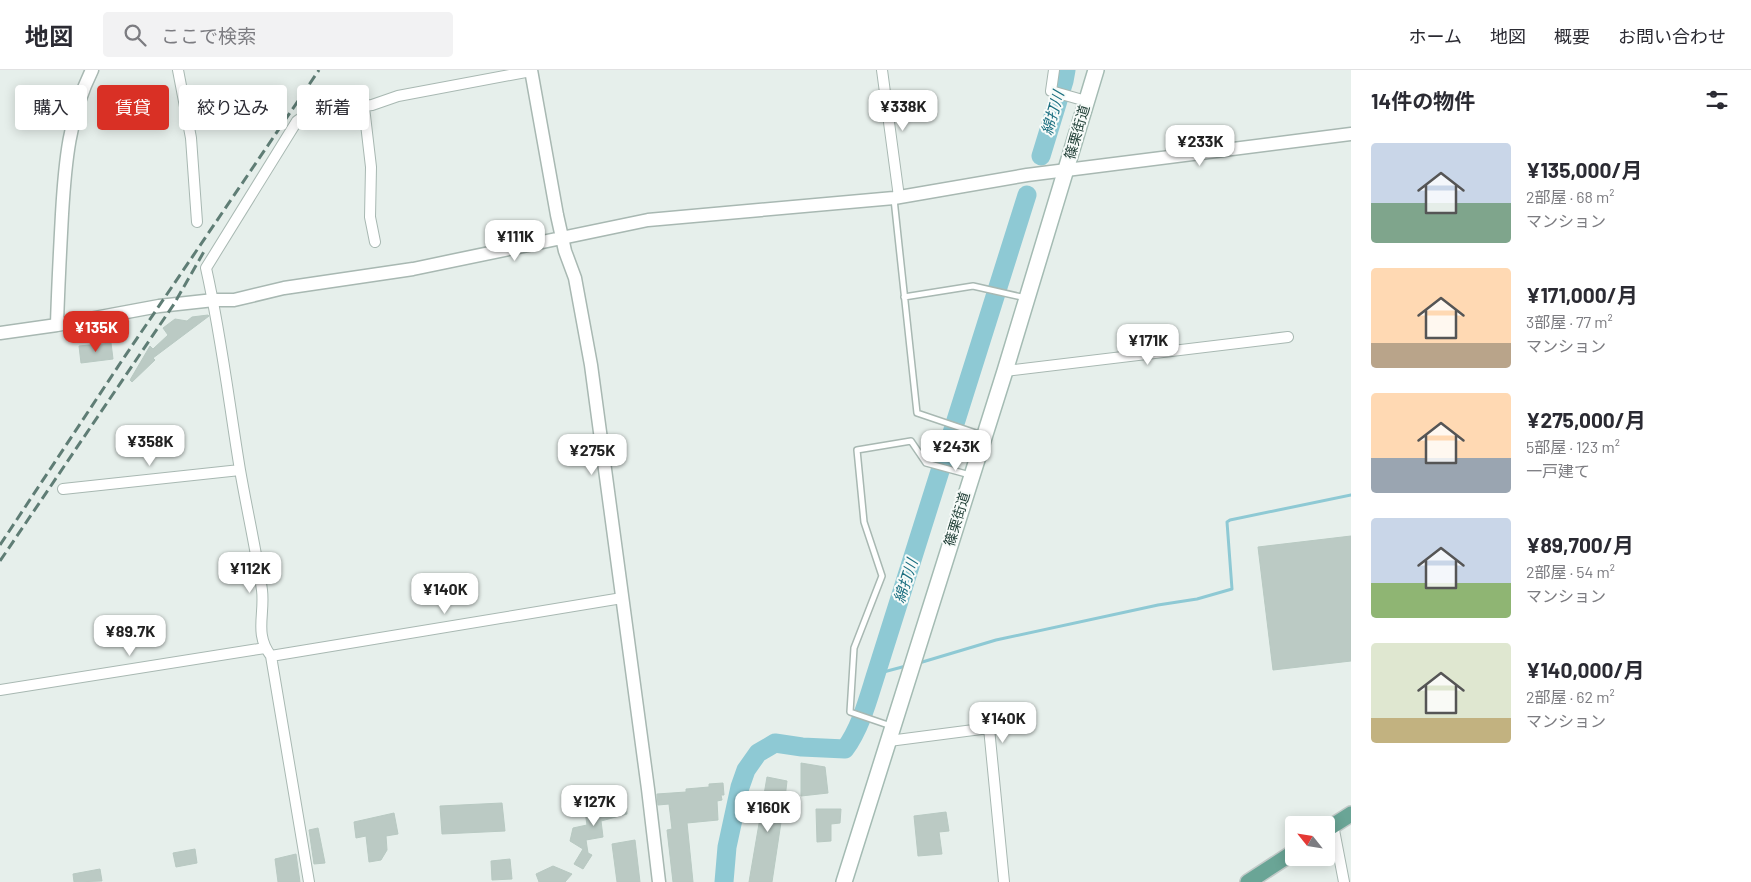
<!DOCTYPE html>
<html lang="ja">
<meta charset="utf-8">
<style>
body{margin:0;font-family:Barlow,"Noto Sans JP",sans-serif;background:#f2f2f3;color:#2b2b33;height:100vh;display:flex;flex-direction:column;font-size:19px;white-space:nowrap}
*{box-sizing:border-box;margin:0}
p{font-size:16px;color:#7c7c81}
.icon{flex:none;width:28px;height:28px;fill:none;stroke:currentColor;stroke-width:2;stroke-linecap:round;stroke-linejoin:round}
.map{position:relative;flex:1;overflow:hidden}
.panel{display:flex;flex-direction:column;background:#fff;width:400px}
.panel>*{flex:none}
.hud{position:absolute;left:15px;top:15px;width:475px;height:45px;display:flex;gap:10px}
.needle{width:32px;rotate:300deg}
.tools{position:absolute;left:1285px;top:746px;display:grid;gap:10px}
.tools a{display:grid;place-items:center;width:50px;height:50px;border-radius:5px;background:#fff;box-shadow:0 2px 12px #0003;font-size:25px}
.price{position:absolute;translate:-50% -42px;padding:0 11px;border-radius:10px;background:#fff;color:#222;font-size:16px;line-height:32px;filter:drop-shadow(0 1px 2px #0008)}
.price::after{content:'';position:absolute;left:50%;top:30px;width:15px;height:11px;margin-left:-8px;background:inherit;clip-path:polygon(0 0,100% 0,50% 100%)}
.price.on{background:#d93025;color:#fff}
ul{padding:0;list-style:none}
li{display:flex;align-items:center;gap:15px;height:125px;padding:0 20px}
li span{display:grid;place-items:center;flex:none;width:140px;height:100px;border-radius:5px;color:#555}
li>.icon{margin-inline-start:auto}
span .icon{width:60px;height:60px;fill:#fffc;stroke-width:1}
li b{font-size:21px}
h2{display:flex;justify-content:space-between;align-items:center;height:60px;padding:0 20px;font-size:21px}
.chip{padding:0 18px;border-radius:5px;background:#fff;box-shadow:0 2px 12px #0003;font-size:18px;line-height:45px}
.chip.on{background:#d93025;color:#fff}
header{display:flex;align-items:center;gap:30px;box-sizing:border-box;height:70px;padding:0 25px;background:#fff;border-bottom:1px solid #e1e1e2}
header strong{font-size:24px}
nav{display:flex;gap:28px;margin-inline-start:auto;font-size:18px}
.search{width:350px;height:45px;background:#f2f2f3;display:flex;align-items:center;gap:12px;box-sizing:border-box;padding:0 18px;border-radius:5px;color:#7c7c81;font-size:19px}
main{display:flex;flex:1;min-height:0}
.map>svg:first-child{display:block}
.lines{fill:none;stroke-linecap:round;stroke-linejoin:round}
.stream{stroke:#8ec9d4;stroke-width:3}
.river{stroke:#8ec9d4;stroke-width:19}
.building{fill:#bbcac4;stroke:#b8c9c2}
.service-casing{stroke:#a8b8b2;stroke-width:8}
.minor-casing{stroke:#a8b8b2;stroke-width:12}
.tertiary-casing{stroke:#a8b8b2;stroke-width:15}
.secondary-casing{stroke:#a4bbb3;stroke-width:18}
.primary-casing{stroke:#c2cac8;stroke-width:18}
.service{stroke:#fff;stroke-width:5}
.minor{stroke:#fff;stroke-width:10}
.tertiary{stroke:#fff;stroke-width:12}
.secondary{stroke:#fff;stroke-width:15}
.primary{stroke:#6aa596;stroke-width:15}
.rail{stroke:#5f7d75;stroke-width:3;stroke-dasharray:10 5;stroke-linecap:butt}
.labels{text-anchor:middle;stroke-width:4;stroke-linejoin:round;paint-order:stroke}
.street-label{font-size:14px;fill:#24423a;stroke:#f7fbf9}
.water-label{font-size:15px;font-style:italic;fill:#1c6f80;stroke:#f7fbf9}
</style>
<header>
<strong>地図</strong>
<div class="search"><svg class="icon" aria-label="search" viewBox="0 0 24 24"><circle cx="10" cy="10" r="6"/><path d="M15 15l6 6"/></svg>ここで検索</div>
<nav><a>ホーム</a><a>地図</a><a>概要</a><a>お問い合わせ</a></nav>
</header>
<main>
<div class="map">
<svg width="1351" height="812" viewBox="0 0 1351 812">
<rect width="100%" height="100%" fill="#e6efeb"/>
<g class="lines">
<!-- stream -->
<path class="stream" d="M919,593L996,570L1158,535L1197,529L1232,519L1227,452L1230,450L1351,425
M876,604L906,596"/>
<!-- river -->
<path class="river" d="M1041,86L1064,11L1066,0
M724,812L727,777L740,717L746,700L758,683L775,673L802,677L845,679C861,657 868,629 876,604L1027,125"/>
</g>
<!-- building -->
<path class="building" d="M208,245L209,246L153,288L155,290L132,312L130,310L150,276L153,279L168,265L163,258L175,249L187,251L192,247Z
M111,273L113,289L81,293L79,276Z
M1351,466V591L1273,600L1258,477Z
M801,693L825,697L828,723L801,726Z
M767,707L787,711L785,728L773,730L774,739H783L772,812H749Z
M723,713L724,725H721L722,730L717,731L718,750L687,753L693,812H673L667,760L672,759L669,734L658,735L657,724L686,722V719L709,717V714Z
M626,731L627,744L601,751L603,767L586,770L588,783L592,785L583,799L574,794L583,779L570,771L573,758L587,755L584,735L598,733L599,737Z
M502,733L505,761L442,764L440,736Z
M816,739H841L840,753L831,754V771L817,772Z
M946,742L949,761L939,762L942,784L918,786L914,746Z
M394,743L398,764L386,766L387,780L381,790L369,792L366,766L356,768L354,752Z
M318,758L325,793L314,794L309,760Z
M635,770L640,812H617L612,774Z
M195,779L197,793L176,797L173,783Z
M296,784L300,812H278L275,789Z
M510,789L512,809L492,810L491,791Z
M553,796L572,804L565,812H539L536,804Z
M100,799L102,811L74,812L73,804Z"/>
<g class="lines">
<!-- service casing -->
<g class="service-casing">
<path id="service" d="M894,129L917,343L982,365
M904,227L973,216L1026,228
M891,656L850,642L854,578L882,506L864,452L857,380L911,371L926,393L970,405"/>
</g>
<!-- minor casing -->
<g class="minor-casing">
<path id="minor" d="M178,0L191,68L197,152
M882,0L899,127
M1054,0L1051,21L1086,31
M364,37L371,97L370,147L375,172
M1005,301L1288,267
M63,419L240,400
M271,586L622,528
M0,620L265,578
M889,671L989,658L1004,812
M1333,755L1344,812
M309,812L271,586C254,564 265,545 262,520C256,480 247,440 240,400C229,333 221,264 206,198L297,51L307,44L372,35L398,26L531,1"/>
</g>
<!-- tertiary casing -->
<g class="tertiary-casing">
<path id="tertiary" d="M531,0L557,145L565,181L575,208L591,295L648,719L659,812
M57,255C58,218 60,181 62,144C65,93 69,46 92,0
M0,263L57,255L159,236L214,230H234L284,218L413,199L648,150L894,128L1027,105L1351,64"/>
</g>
<!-- secondary casing -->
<g class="secondary-casing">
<path id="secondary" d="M844,812L1005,301L1096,0"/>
</g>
<!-- primary casing -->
<g class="primary-casing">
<path id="primary" d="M1326,760L1351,744
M1248,812L1294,782"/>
</g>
<!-- service -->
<use href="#service" class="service"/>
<!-- minor -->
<use href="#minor" class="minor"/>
<!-- tertiary -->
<use href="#tertiary" class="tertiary"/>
<!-- secondary -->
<use href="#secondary" class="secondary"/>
<!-- primary -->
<use href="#primary" class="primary"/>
<!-- rail -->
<path class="rail" d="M0,475L121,292L319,0
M0,491L174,234L206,178"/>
</g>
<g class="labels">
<!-- street labels -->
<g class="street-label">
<text transform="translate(1077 62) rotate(-74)" y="5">篠栗街道</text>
<text transform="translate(957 449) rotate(-73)" y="5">篠栗街道</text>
</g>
<!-- water labels -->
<g class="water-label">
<text transform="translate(1053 43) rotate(-74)" y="5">綿打川</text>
<text transform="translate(906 511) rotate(-72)" y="5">綿打川</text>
</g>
</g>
</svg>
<div class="tools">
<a><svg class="needle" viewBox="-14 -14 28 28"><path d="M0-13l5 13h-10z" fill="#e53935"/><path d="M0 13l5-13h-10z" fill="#7c7c81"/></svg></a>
</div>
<b class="price" style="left:903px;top:62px">¥338K</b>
<b class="price" style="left:1200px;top:97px">¥233K</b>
<b class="price" style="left:515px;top:192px">¥111K</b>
<b class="price on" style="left:96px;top:283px">¥135K</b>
<b class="price" style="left:1148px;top:296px">¥171K</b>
<b class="price" style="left:150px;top:397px">¥358K</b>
<b class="price" style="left:956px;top:402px">¥243K</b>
<b class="price" style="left:592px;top:406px">¥275K</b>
<b class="price" style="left:250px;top:524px">¥112K</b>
<b class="price" style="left:445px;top:545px">¥140K</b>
<b class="price" style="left:130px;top:587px">¥89.7K</b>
<b class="price" style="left:1003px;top:674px">¥140K</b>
<b class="price" style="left:594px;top:757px">¥127K</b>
<b class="price" style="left:768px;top:763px">¥160K</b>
<div class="hud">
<a class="chip">購入</a>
<a class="chip on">賃貸</a>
<a class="chip">絞り込み</a>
<a class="chip">新着</a>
</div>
</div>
<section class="panel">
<h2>14件の物件<svg class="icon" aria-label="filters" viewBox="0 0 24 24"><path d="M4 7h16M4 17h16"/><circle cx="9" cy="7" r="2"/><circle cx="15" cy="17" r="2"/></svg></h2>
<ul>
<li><span style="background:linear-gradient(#c9d6e8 60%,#7fa58c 0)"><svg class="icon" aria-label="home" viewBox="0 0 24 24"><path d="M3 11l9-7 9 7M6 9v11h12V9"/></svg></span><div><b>¥135,000/月</b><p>2部屋 · 68 m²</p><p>マンション</p></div></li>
<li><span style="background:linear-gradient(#ffd9b3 75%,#b9a48a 0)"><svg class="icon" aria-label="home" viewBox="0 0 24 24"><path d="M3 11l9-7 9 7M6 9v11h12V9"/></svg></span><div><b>¥171,000/月</b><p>3部屋 · 77 m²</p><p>マンション</p></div></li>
<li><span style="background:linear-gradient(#ffd9b3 65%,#9aa5b1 0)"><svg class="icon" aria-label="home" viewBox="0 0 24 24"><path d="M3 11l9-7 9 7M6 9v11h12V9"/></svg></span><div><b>¥275,000/月</b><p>5部屋 · 123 m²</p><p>一戸建て</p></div></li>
<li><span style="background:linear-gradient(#c9d6e8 65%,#8fb573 0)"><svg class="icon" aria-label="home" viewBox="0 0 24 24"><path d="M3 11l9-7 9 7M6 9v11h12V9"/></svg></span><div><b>¥89,700/月</b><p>2部屋 · 54 m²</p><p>マンション</p></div></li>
<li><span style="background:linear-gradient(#dfe7d0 75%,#c2b280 0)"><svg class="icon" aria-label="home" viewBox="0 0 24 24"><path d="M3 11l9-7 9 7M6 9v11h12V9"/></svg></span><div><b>¥140,000/月</b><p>2部屋 · 62 m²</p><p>マンション</p></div></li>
</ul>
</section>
</main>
